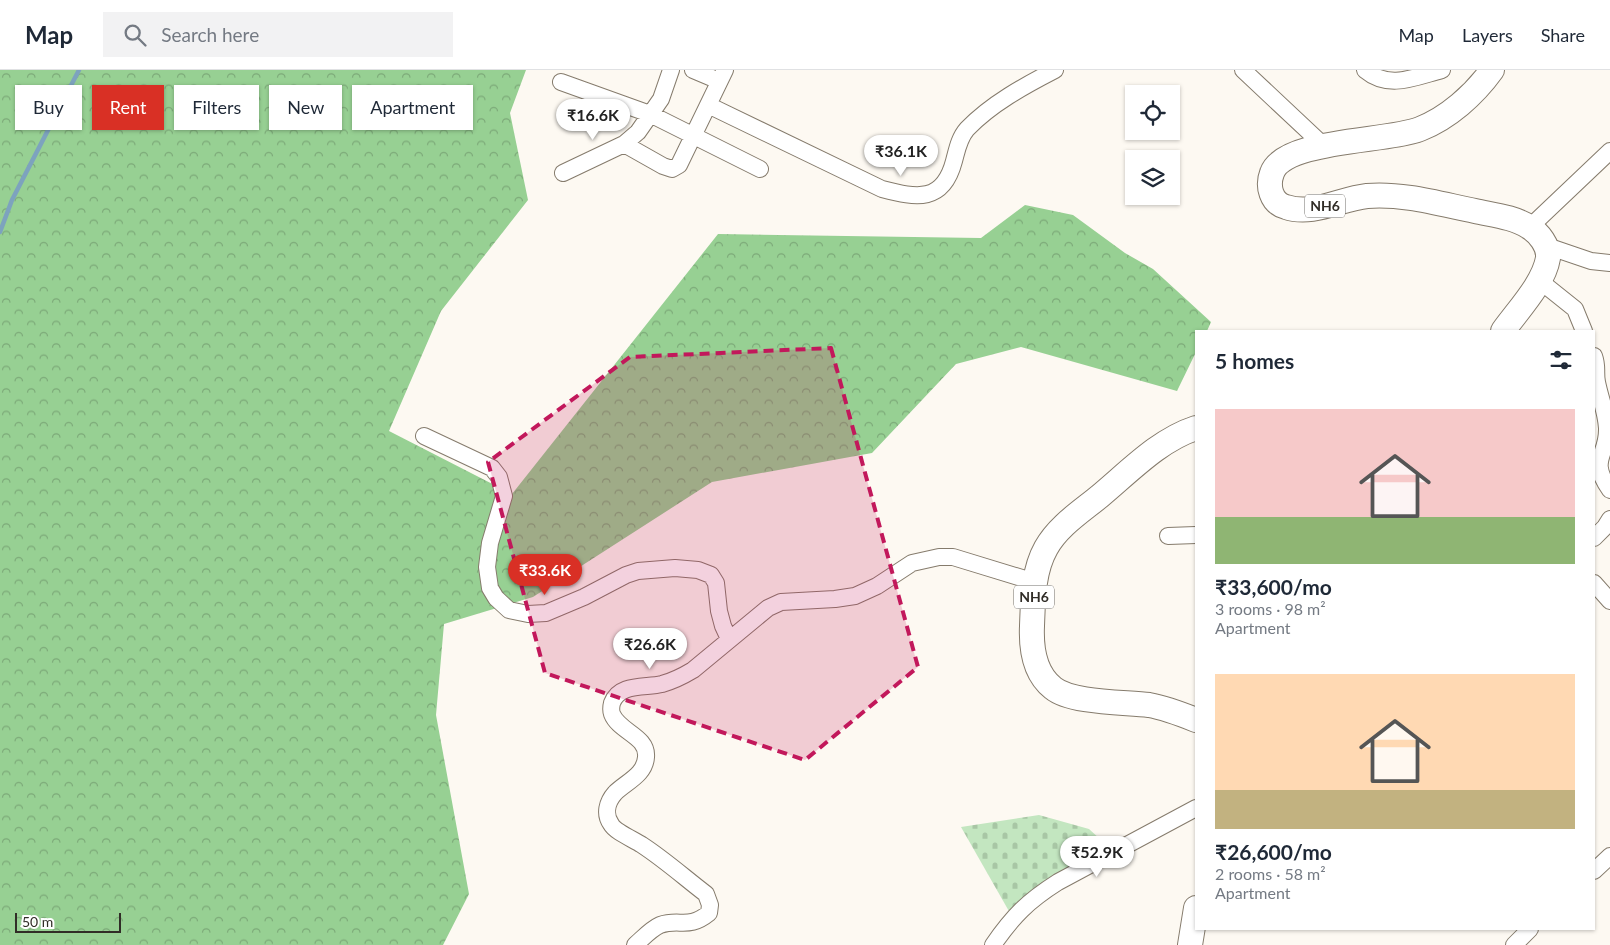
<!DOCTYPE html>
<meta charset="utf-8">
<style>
body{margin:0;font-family:Lato,sans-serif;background:#f2f2f3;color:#1f2937;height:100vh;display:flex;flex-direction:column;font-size:19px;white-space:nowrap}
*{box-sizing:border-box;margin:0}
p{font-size:16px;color:#747a83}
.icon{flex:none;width:28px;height:28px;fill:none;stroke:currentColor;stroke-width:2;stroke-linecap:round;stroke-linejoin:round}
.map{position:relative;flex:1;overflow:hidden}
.sheet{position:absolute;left:1195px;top:260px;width:400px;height:600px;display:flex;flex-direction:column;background:#fff;border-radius:0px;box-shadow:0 1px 4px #0004}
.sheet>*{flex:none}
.hud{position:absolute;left:15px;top:15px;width:475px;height:45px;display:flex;gap:10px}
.controls{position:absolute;left:1125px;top:15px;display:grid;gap:10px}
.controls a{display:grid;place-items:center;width:55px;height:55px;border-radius:0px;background:#fff;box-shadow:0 1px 4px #0004;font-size:25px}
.scale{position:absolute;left:15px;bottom:12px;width:106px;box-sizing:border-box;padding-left:5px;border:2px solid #312d27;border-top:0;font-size:14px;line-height:18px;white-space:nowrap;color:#312d27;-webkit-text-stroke:4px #fff;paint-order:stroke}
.price{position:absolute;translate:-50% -42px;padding:0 11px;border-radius:18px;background:#fff;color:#222;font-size:16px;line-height:32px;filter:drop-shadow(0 1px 2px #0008)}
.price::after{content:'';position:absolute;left:50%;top:30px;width:15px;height:11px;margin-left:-8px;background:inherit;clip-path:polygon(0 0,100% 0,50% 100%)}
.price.on{background:#d93025;color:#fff}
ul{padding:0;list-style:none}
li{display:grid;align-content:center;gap:10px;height:265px;padding:0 20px}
li span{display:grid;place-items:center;height:155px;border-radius:0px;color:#555}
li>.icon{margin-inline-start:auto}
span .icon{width:90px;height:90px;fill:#fffc;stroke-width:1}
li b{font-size:21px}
h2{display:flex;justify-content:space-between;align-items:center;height:60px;padding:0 20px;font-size:21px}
.pill{padding:0 18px;border-radius:0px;background:#fff;box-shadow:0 1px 4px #0004;font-size:18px;line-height:45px}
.pill.on{background:#d93025;color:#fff}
header{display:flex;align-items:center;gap:30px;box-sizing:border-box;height:70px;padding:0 25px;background:#fff;border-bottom:1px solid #e0e1e3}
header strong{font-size:24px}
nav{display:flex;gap:28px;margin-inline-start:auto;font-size:18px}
.search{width:350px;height:45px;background:#f2f2f3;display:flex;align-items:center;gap:12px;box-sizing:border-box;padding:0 18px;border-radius:0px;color:#747a83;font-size:19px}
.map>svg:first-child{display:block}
.forest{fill:url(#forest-crowns)}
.cemetery{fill:url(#cemetery-stones)}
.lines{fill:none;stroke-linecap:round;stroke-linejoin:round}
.stream{stroke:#7da3be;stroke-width:4.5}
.minor-casing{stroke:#857b6c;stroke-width:18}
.highway-casing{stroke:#857b6c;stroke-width:26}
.minor{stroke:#fff;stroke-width:16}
.highway{stroke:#fff;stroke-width:24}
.marked{fill:#c2185b;fill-opacity:0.2;stroke:#c2185b;stroke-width:4;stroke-dasharray:10 6;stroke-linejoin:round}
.labels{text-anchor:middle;stroke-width:4.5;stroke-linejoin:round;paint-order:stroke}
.shield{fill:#fff;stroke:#6f6c68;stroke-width:1}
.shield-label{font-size:14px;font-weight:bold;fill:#312d27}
</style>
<header>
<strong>Map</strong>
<div class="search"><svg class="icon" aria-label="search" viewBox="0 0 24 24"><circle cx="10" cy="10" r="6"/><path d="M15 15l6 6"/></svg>Search here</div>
<nav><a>Map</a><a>Layers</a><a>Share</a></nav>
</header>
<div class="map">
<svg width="1610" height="875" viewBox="0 0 1610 875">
<defs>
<pattern id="forest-crowns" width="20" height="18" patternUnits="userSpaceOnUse" patternTransform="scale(1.25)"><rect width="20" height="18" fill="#97d093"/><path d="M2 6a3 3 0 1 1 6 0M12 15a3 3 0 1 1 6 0" fill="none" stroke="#7ca978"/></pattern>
<pattern id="cemetery-stones" width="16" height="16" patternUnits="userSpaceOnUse" patternTransform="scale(1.25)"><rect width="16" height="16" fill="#c3e6c0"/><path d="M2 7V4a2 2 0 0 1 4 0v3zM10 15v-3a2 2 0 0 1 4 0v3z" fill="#a8c6a5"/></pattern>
</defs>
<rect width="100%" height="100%" fill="#fdf9f2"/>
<!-- forest -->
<path class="forest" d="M0,0H526L510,43L528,130L441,241L389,361L512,424L718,164L981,168L1025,135L1073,145L1125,183L1153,199L1211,252L1207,261H1196V282L1177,321L1021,277L956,294L872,383L712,412L533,527L444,554L436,645L469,824L443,875H0Z"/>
<!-- cemetery -->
<path class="cemetery" d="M1039,745L1089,759L1112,780L1010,843L961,757Z"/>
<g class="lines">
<!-- stream -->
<path class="stream" d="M0,162L12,130L79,0"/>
<!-- minor casing -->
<g class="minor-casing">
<path id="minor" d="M693,0L719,11
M1243,0L1323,75
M1365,0C1389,20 1415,7 1442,0
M561,12L650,44L760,99
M708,35L882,119C917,128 943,133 954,91C957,80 959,68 967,59C991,34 1024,16 1055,0
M624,74L663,96L672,99L679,95L725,0
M563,103L624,74L638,62L661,29L671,0
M1530,157L1610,81
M1547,176L1591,191L1610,193
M1540,211L1575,239L1584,261
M1594,286C1598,297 1595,302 1597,312C1600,327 1606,342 1607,358C1608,387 1588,388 1610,420
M424,366L492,398L499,407L504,426L490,473L487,497L490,518L496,528L509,540L528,544L546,543L584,527L626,505L638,501L675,498L698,500L711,505L716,513L719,541L723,556L729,569
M1168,466L1196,465
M1594,468L1605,457L1610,449
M1594,513L1610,531
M1594,801L1610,786
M635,875C643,868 651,859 660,855C680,848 688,860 709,843L710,835L706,824C685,808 665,790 642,775C635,770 615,762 611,754C604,744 607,732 615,723C626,712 645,705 646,687C648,666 619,662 612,644C611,641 611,637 612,633C619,613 645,618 662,614C673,611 683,606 693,600L768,538L781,532L835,529L855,526L877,516L912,493L939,487H953L1035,512
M993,875C1013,846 1028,831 1058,812L1196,738
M1514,875L1530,859"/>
</g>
<!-- highway casing -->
<g class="highway-casing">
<path id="highway" d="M1492,0C1474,25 1448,48 1420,59C1388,72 1284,69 1272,103C1267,116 1271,133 1286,137C1313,146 1340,129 1367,126C1403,123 1440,134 1475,141C1493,145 1514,147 1529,157C1539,163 1549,176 1548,188C1544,213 1518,240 1503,261
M1196,358C1159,370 1130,401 1100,426C1082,441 1058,456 1046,478C1033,501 1033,530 1032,556C1031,578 1034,603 1053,618C1071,633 1125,632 1149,635C1166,638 1181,644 1196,650
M1190,875L1196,838"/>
</g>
<!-- minor -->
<use href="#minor" class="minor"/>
<!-- highway -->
<use href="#highway" class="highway"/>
</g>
<!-- marked area -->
<path class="marked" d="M831,278L918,597L805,690L545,603L488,392L630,287Z"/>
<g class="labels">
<!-- shield labels -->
<g class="shield">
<rect x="1305" y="124.5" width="40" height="23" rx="4"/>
<rect x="1014" y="515.5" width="40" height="23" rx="4"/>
</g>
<g class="shield-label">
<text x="1325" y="141">NH6</text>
<text x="1034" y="532">NH6</text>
</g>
</g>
</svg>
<div class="controls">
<a><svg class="icon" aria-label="locate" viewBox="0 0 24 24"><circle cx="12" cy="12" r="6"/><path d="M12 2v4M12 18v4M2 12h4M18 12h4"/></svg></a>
<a><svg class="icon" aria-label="layers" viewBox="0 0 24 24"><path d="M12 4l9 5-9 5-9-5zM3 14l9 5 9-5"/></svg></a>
</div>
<div class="scale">50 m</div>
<b class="price" style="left:593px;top:71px">₹16.6K</b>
<b class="price" style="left:901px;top:107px">₹36.1K</b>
<b class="price on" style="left:545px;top:526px">₹33.6K</b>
<b class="price" style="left:650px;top:600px">₹26.6K</b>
<b class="price" style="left:1097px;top:808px">₹52.9K</b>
<div class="hud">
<a class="pill">Buy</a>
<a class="pill on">Rent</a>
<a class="pill">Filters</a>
<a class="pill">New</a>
<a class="pill">Apartment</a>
</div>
<section class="sheet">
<h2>5 homes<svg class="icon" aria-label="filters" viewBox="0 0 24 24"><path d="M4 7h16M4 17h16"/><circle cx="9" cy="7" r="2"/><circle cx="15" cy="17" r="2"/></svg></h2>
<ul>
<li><span style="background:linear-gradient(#f6c9c9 70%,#8fb573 0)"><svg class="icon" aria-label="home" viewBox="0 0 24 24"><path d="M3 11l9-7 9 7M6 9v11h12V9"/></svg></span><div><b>₹33,600/mo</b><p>3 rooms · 98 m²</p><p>Apartment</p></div></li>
<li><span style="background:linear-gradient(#ffd9b3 75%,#c2b280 0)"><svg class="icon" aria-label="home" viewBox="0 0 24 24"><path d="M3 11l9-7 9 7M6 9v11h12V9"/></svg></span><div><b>₹26,600/mo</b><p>2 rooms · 58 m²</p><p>Apartment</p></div></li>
</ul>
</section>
</div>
